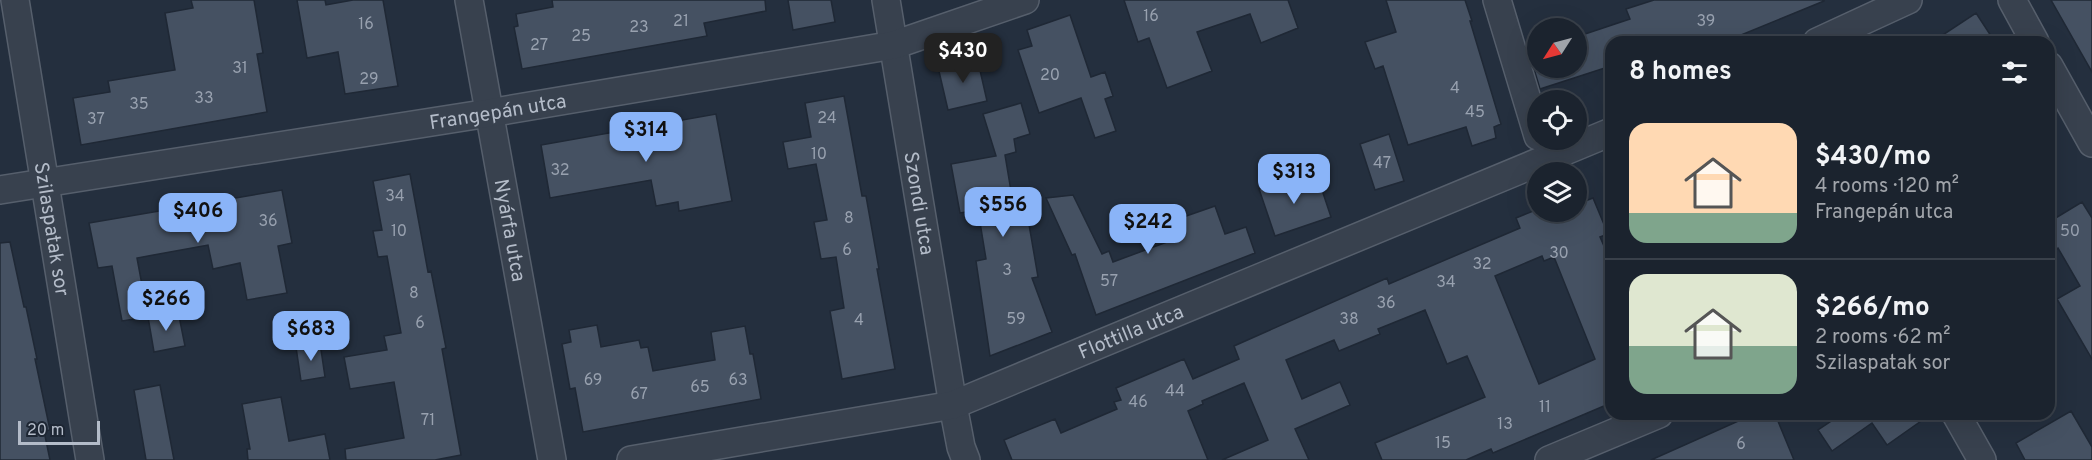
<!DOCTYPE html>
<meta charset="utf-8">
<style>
body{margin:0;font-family:Overpass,sans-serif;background:#242b36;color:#f1f3f6;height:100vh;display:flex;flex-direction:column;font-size:22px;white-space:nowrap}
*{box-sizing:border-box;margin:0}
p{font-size:20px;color:#a0a4aa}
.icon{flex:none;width:33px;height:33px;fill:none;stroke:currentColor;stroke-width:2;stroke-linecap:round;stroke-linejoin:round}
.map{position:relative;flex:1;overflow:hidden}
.sheet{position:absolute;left:1605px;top:36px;width:450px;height:384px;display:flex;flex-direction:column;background:#1b232e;border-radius:18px;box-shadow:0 6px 24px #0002,0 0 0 2px #39404a}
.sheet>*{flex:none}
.needle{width:39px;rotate:234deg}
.buttons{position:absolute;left:1527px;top:18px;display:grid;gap:12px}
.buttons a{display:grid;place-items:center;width:60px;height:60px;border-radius:50%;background:#1b232e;box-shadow:0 6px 24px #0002,0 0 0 2px #39404a;font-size:30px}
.scale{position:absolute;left:18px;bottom:15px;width:82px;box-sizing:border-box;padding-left:6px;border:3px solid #b4bcc9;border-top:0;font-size:16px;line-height:21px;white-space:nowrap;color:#b4bcc9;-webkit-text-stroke:4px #1d2633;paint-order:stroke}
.price{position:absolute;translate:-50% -51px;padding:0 14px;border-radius:12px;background:#8ab4f8;color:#111;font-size:20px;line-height:39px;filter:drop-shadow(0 2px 3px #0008)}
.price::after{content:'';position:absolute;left:50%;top:36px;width:18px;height:14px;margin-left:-9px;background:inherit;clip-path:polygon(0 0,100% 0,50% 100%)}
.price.on{background:#222;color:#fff}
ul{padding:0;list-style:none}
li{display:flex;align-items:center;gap:18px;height:150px;padding:0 24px}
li+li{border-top:2px solid #39404a}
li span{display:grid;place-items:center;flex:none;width:168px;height:120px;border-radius:18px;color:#555}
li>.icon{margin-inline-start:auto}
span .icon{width:72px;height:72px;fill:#fffc;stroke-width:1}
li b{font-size:26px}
h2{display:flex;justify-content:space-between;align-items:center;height:72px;padding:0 24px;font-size:26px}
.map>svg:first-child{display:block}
.building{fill:#455162;stroke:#1f2835;stroke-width:1.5;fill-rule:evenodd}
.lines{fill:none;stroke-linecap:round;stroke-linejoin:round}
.street-casing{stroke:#565f6c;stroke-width:30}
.street{stroke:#38414e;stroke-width:27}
.labels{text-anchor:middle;stroke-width:4.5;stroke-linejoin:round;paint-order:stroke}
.number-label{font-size:16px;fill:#98a1af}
.street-label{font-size:20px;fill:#b4bcc9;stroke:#1d2633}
</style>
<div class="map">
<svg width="2092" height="460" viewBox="0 0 2092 460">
<rect width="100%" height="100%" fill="#242f3e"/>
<!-- building -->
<path class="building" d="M191,0H254L263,53L257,54L267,112L81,145L73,98L110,92L108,81L175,70L165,13L193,8Z
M297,0H325L326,5L353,0H383L398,86L345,94L338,52L307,58Z
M552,0H765L766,11L704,23L707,36L522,69L514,27L518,26L516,14L553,7Z
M788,0H831L835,22L793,30Z
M1124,0H1288L1298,28L1261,43L1250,14L1197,32L1212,71L1167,88L1149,38L1138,42Z
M1386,0H1465L1472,21H1470L1501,124L1494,127L1496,138L1472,146L1466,127L1408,145L1383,66L1375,69L1365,42L1396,32Z
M1654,0H1824V1L1724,42H1611V66L1540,89L1529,52L1538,50V68H1576V37L1630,19L1626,9Z
M2051,0H2092V72Z
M1976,13L1995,42H1932Z
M1070,15L1091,77L1105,72L1113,96L1105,99L1116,131L1095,138L1081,98L1039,113L1018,50L1032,46L1027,30Z
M977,57L987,101L948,110L938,67Z
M844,96L862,196H866L879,269H877L895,369L842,379L830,311L844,308L836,257L821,259L814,222L827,220L816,164L788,169L783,142L811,137L805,103Z
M1021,103L1030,134L1014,139L1016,152L1005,155L1013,203L1025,201L1038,277L1032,278L1052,332L990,356L976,261L986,259L978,210L960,213L951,164L996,156L983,114Z
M716,114L732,201L679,211L678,202L656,206L651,180L550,198L541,145Z
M1389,134L1404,181L1375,190L1360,144Z
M410,174L428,272L431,271L446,348L442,349L461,455L435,460H346L345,449L404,438L394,382L350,389L344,357L387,350L384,336L401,333L387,256L378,257L373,231L382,230L373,181Z
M1318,178L1331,217L1275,236L1259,189L1291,179L1293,186Z
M282,190L292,243L278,246L287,293L247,300L240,263L213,269L208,245L137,258L148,317L122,321L112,266L98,268L89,223Z
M1576,194L1580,203L1593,198L1608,234L1600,237L1611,262V403L1493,453L1491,449L1466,460H1382L1375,443L1485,397L1467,356L1447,364L1425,310L1378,329L1380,334L1339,351L1334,340L1286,360L1302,399L1340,382L1350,405L1295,429L1309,460H1222L1268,440L1244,383L1202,401L1203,404L1188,411L1208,460H1012L1004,440L1055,419L1061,433L1117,409L1114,402L1121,400L1116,388L1184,359L1193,379L1239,359L1234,346L1387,278L1389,284L1520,228L1516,218L1538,209V212H1576ZM1542,256L1544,261L1554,257L1595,359L1539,384L1495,276Z
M1073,195L1102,254L1109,251L1113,262L1175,239L1169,222L1215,206L1225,234L1246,227L1255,253L1096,315L1075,254L1072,255L1046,198Z
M2082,202L2092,218V359L2057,299L2080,286L2058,248L2049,254V222Z
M10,242L24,307H26L37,359H35L50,430L44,431L50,460H0V243Z
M178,311L185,346L154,352L148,317Z
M597,325L601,347L639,340L641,348L648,347L653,371L715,360L711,332L745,326L750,354H753L761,399L583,432L575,388L570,389L562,344L571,342L569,330Z
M320,343L325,377L301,381L296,347Z
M160,385L174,460H146L134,390Z
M281,397L289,441L325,434L330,460H248L247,449H250L242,404Z
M2071,411L2092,447V460H2025L2016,443Z
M1754,414H1775L1794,460H1651Z
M1842,414H1931L1887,445L1872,423L1832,451L1818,430Z"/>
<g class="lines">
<!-- street casing -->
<g class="street-casing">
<g id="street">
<path id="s1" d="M15,0L90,460"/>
<path id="s2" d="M469,0L552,460"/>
<path id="s3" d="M886,0L953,405L961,447L966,460"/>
<path d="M1497,0L1538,136"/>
<path d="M2012,0L2035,42"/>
<path d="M1817,42L1908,0"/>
<path d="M2049,66L2092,143"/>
<path id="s4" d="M0,190L489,113L894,45L1025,0"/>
<path d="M1956,414L1982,460"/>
<path id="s5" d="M631,460L953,405L1611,132"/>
<path d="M1549,460L1659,414"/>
</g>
</g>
<!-- street -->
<use href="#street" class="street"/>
</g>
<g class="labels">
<!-- number labels -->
<g class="number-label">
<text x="1151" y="21">16</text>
<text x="681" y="26">21</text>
<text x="1706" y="26">39</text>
<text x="366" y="29">16</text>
<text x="639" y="32">23</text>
<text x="581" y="41">25</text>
<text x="539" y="50">27</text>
<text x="240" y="73">31</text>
<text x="1050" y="80">20</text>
<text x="369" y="84">29</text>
<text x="1455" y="93">4</text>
<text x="204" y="103">33</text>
<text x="139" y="109">35</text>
<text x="1475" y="117">45</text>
<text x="827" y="123">24</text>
<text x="96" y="124">37</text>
<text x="819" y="159">10</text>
<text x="1382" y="168">47</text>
<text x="560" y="175">32</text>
<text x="395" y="201">34</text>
<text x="849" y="223">8</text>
<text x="268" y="226">36</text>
<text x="399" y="236">10</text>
<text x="2070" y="236">50</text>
<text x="847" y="255">6</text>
<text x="1559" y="258">30</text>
<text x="1482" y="269">32</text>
<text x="1007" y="275">3</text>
<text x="1109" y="286">57</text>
<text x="1446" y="287">34</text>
<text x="414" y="298">8</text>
<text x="1386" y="308">36</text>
<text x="1016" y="324">59</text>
<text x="1349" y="324">38</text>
<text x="859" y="325">4</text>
<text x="420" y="328">6</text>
<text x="593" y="385">69</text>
<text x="738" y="385">63</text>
<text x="700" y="392">65</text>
<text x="1175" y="396">44</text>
<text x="639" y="399">67</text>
<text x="1138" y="407">46</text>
<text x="1545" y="412">11</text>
<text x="428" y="425">71</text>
<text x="1505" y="429">13</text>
<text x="1443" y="448">15</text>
<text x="1741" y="449">6</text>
</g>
<!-- street labels -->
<g class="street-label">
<text dy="7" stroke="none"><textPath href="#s4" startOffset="504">Frangepán utca</textPath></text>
<text dy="7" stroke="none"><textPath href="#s3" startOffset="206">Szondi utca</textPath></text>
<text dy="7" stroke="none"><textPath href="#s1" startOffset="232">Szilaspatak sor</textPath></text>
<text dy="7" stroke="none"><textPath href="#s2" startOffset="234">Nyárfa utca</textPath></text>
<text dy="7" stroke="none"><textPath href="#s5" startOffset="519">Flottilla utca</textPath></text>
</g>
</g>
</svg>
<div class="buttons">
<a><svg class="needle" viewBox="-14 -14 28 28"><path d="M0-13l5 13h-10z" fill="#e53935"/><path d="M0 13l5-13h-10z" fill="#a0a4aa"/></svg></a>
<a><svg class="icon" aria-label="locate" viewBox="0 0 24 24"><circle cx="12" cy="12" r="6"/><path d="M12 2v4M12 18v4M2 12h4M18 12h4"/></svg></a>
<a><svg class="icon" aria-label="layers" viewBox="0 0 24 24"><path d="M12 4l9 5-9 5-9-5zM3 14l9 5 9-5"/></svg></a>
</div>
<div class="scale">20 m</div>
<b class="price on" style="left:963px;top:84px">$430</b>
<b class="price" style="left:646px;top:163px">$314</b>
<b class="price" style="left:1294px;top:205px">$313</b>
<b class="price" style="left:1003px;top:238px">$556</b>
<b class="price" style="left:198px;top:244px">$406</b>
<b class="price" style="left:1148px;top:255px">$242</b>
<b class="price" style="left:166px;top:332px">$266</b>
<b class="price" style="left:311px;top:362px">$683</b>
<section class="sheet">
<h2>8 homes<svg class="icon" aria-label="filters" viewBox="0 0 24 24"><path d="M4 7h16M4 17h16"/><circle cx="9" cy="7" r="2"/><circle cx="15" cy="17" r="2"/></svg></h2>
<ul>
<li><span style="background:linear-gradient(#ffd9b3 75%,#7fa58c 0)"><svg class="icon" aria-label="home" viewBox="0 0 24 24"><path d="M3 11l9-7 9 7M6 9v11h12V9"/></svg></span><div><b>$430/mo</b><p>4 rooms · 120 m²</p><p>Frangepán utca</p></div></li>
<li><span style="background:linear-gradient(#dfe7d0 60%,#7fa58c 0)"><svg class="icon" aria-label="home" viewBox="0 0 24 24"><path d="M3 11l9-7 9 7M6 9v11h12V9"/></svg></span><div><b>$266/mo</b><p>2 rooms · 62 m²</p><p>Szilaspatak sor</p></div></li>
</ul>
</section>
</div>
